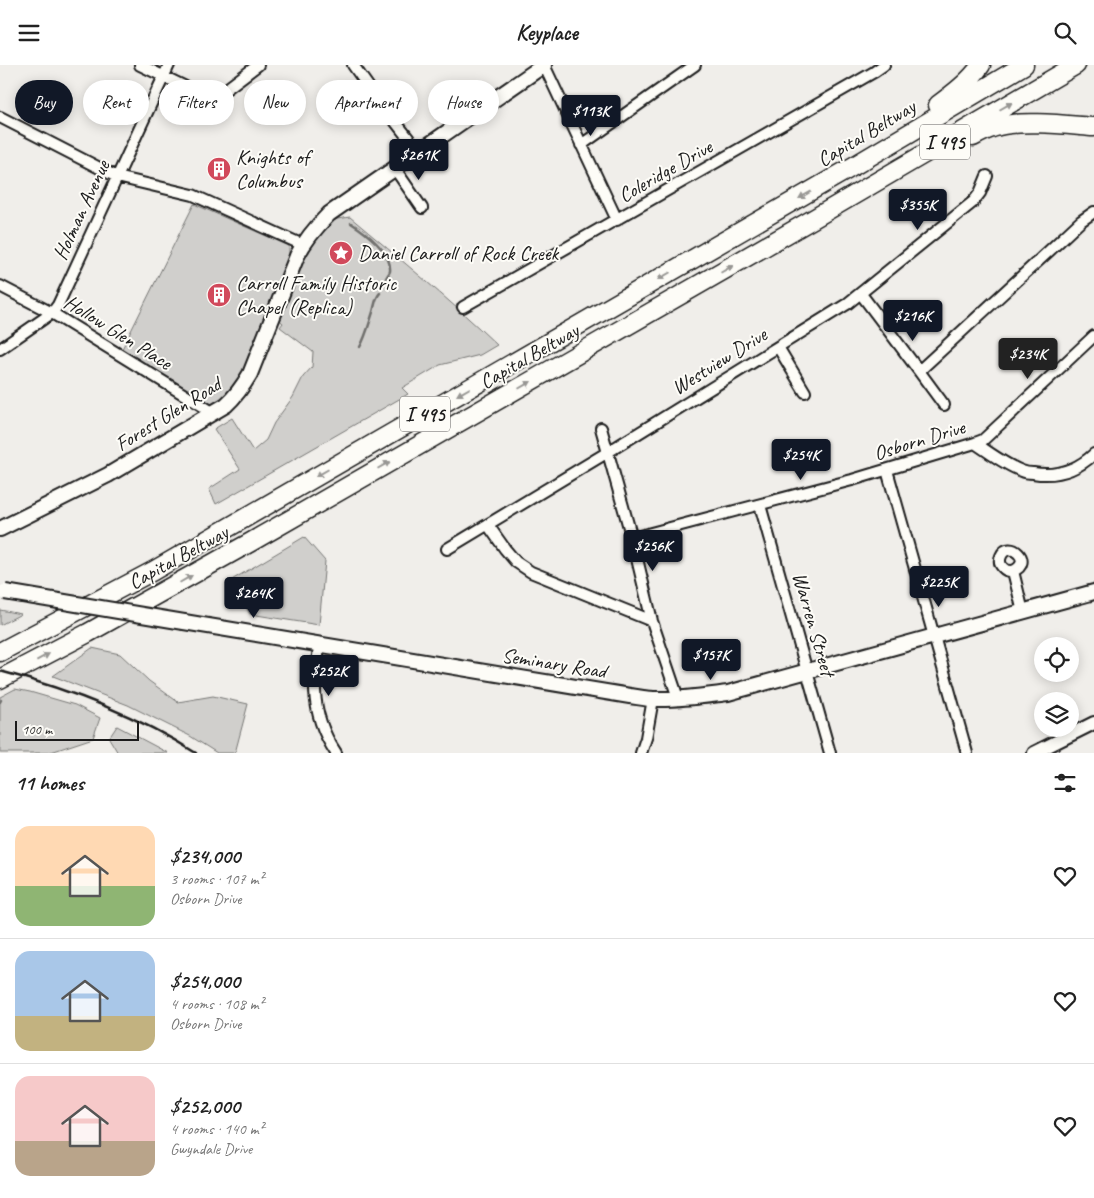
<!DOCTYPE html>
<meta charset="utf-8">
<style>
body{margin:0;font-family:Caveat,sans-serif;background:#f6f6f6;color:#222;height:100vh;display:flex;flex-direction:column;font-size:19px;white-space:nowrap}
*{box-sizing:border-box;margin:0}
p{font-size:16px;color:#767676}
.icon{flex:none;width:28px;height:28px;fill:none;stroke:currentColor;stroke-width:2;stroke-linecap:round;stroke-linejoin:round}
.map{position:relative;height:688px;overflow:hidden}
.panel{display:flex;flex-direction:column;background:#fff;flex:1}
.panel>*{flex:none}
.guide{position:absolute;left:15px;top:15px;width:500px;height:45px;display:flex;gap:10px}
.fabs{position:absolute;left:1034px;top:572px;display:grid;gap:10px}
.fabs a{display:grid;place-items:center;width:45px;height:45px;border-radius:50%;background:#fff;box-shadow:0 2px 12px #0003;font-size:25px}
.scale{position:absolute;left:15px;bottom:12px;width:124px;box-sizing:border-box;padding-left:5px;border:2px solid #1c1c1c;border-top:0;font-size:14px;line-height:18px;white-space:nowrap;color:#1c1c1c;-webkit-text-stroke:4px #fdfcf7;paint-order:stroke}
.price{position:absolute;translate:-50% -42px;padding:0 11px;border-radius:5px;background:#111827;color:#fff;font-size:16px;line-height:32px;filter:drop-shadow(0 1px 2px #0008)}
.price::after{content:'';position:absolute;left:50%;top:30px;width:15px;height:11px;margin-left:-8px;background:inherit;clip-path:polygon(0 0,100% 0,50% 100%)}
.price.selected{background:#222;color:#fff}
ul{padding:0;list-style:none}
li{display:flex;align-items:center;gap:15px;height:125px;padding:0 15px}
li+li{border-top:1px solid #e0e0e0}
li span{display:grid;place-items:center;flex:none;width:140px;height:100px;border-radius:15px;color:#555}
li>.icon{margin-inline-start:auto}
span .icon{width:60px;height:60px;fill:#fffc;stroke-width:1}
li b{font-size:21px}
h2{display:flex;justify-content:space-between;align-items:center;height:60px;padding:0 15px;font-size:21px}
.tag{padding:0 18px;border-radius:22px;background:#fff;box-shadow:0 2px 12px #0003;font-size:18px;line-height:45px}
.tag.selected{background:#111827;color:#fff}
header{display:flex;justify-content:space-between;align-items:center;height:65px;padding:0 15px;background:#fff;font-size:22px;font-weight:800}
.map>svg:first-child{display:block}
.green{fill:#d0cfcc;stroke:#767674}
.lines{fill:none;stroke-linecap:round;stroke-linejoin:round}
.stream{stroke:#706f6d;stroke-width:2.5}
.minor-casing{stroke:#1c1c1c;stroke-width:14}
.tertiary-casing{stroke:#1c1c1c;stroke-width:16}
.secondary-casing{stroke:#1c1c1c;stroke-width:18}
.motorway-casing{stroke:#1c1c1c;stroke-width:21}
.minor{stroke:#fdfcf7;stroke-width:10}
.tertiary{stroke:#fdfcf7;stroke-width:12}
.secondary{stroke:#fdfcf7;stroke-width:14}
.motorway{stroke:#fdfcf7;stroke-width:18}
.rail{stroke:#1c1c1c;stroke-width:2.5}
.secondary-bridge-casing{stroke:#1c1c1c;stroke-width:18;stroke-linecap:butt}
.secondary-bridge{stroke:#fdfcf7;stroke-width:14}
.oneway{fill:#989794}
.labels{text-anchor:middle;stroke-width:4;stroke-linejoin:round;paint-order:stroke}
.shield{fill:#fdfcf7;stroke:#605f5e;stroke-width:1}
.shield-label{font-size:20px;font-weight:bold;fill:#1c1c1c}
.street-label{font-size:21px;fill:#1c1c1c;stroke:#fdfcf7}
.poi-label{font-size:21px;fill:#1c1c1c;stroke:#fdfcf7;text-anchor:start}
</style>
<header><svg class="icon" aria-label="menu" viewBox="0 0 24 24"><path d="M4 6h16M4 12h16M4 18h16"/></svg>Keyplace<svg class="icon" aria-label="search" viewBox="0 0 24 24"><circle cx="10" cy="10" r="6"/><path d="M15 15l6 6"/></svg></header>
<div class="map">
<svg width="1094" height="688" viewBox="0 0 1094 688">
<rect width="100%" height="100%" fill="#f0eeea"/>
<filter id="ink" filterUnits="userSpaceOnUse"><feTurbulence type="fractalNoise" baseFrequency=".02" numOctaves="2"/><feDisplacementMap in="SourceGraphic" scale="10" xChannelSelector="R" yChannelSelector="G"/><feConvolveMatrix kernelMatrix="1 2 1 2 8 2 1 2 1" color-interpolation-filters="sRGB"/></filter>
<g filter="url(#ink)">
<!-- green -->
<path class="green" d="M194,139L289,181V193L243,309L231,327L214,343L122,284Z
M350,152C400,194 450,235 497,280L480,290L440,300L402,323L408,329L216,439L209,424L240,404L214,364L232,353L253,386L266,375L274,358L293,332L303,312L312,302L313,287L280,262L283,258L277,253L307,185L326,160L337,154Z
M304,472L325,496L319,560L250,549L230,516Z
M0,545L21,549L0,560Z
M92,583L120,589L149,616L178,637L213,631L248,639L235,688H217L190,671L128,640L53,611Z
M15,624L30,627L75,640L100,653L93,673L48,688H0V632Z
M117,661L168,688H118L109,673Z"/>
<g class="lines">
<!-- stream -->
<path class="stream" d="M351,158C365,167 392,187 390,206C390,207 387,211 386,213
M360,282C366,271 369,259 373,247C375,240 375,233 380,228
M0,637L1,635"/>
<!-- minor casing -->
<g class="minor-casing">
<path id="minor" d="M140,0L194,26L207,31L221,28L258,0
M353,0L370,24L419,87
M544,0L617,155
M0,52L117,112L193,130L303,180
M581,80L695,0
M395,104L422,143
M0,221L52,248L214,348
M861,229L919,306L944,340
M463,242L874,7L884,0
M778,282L805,327
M0,284L52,248L58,240L169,0
M919,306L1049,186L1081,156L1094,147
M601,363L633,477L652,556L678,633
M975,378C990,388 1005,400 1022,406C1026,408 1030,408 1033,408C1057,412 1077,405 1094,389
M887,405L967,688
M760,440L830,688
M488,460L505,484L516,497L531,507L652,556
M632,473L852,415L975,378L983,375L1094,271
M447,484L608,387L847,239L973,137L980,128L987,111
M1013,506C1035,497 1009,473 1001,491C997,500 1005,507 1013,506L1023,547
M319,580C318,595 315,611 315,626C316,648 324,670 336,688
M641,688L646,673L653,634"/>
</g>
<!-- tertiary casing -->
<g class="tertiary-casing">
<path id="tertiary" d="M1034,688L1094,658"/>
</g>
<!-- secondary casing -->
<g class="secondary-casing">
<path id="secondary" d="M0,464L108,410L226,340C236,331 243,321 250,309L297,191C305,175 316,162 329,149L544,0
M184,557L630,631C638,632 646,634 654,634C679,635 704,631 728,628L1094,527"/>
</g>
<!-- motorway casing -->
<g class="motorway-casing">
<path id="motorway" d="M938,40C954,28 970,16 981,0
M973,72C982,67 990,63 999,61C1025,55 1067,60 1094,62
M0,587L153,506L847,105L1024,0
M0,614L88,568L251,477L813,154L1076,0"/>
</g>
<!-- minor -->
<use href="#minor" class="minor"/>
<!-- tertiary -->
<use href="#tertiary" class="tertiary"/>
<!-- secondary -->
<use href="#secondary" class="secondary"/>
<!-- motorway -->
<use href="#motorway" class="motorway"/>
<!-- rail -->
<path class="rail" d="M0,606C68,624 136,650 196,688"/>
<!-- secondary-bridge casing -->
<g class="secondary-bridge-casing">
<path id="secondary-bridge" d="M5,527L184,557"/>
</g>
<!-- secondary-bridge -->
<use href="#secondary-bridge" class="secondary-bridge"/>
</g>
<!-- one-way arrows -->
<defs><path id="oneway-solid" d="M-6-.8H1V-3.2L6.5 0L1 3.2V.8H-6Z" transform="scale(1.25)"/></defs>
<g class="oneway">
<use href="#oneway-solid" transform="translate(1006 41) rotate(-30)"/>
<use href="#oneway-solid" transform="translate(805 130) rotate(150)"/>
<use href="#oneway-solid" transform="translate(727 204) rotate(-30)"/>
<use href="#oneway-solid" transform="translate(664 211) rotate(150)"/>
<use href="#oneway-solid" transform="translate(525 320) rotate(-30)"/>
<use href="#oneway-solid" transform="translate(463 327) rotate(150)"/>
<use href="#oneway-solid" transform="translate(384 400) rotate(-30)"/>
<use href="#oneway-solid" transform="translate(322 408) rotate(150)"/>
<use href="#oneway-solid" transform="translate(186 514) rotate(-30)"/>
<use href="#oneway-solid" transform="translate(43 592) rotate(-28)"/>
</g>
</g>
<!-- icons -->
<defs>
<g id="building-disc" transform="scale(1.25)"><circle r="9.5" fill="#d1495b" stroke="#fdfcf7"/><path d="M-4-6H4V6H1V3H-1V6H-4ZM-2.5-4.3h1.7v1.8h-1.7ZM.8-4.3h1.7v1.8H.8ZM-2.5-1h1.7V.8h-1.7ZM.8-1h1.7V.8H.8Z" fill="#fff"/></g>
<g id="sight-disc" transform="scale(1.25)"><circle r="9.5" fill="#d1495b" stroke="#fdfcf7"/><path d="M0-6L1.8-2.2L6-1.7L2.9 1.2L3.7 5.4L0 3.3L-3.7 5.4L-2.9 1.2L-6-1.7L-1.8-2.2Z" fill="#fff"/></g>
</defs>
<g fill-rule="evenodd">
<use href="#building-disc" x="219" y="104"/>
<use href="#sight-disc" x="341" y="188"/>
<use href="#building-disc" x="219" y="230"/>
</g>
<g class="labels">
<!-- shield labels -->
<g class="shield">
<rect x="920" y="59.5" width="50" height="35" rx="4"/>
<rect x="400" y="331.5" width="50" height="35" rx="4"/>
</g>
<g class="shield-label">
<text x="945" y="84">I 495</text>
<text x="425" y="356">I 495</text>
</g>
<!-- street labels -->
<g class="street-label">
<text transform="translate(866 68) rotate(-31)" y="7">Capital Beltway</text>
<text transform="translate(665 106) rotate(-30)" y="7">Coleridge Drive</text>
<text transform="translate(81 145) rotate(-65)" y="7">Holman Avenue</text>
<text transform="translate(118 267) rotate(32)" y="7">Hollow Glen Place</text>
<text transform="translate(529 291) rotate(-30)" y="7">Capital Beltway</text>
<text transform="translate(719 296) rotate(-32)" y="7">Westview Drive</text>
<text transform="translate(168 349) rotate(-32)" y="7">Forest Glen Road</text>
<text transform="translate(919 375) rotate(-17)" y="7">Osborn Drive</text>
<text transform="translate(178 492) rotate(-29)" y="7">Capital Beltway</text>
<text transform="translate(814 559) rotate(74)" y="7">Warren Street</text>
<text transform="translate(554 598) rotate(9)" y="7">Seminary Road</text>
</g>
<!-- poi labels -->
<g class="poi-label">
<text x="236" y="99">Knights of<tspan x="236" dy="24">Columbus</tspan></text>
<text x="358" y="195">Daniel Carroll of Rock Creek</text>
<text x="236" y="225">Carroll Family Historic<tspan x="236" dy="24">Chapel (Replica)</tspan></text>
</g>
</g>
</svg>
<div class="fabs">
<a><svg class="icon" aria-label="locate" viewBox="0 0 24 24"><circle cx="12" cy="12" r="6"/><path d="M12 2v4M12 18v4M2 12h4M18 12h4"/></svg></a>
<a><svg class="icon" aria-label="layers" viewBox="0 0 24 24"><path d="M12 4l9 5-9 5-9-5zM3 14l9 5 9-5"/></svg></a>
</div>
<div class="scale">100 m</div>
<b class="price" style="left:591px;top:72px">$113K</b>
<b class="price" style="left:419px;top:116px">$261K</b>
<b class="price" style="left:918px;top:166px">$355K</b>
<b class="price" style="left:913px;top:277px">$216K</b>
<b class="price selected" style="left:1028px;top:315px">$234K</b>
<b class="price" style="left:801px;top:416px">$254K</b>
<b class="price" style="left:653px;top:507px">$256K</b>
<b class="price" style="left:939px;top:543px">$225K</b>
<b class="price" style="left:254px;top:554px">$264K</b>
<b class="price" style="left:711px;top:616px">$157K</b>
<b class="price" style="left:329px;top:632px">$252K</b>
<div class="guide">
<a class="tag selected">Buy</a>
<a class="tag">Rent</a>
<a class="tag">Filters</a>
<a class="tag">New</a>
<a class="tag">Apartment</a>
<a class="tag">House</a>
</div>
</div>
<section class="panel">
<h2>11 homes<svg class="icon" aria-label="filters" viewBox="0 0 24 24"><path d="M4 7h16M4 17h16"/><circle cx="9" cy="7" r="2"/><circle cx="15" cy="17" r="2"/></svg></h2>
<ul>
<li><span style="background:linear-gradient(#ffd9b3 60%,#8fb573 0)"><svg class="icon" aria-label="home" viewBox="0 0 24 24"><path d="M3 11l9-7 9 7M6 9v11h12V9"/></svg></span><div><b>$234,000</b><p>3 rooms · 107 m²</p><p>Osborn Drive</p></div><svg class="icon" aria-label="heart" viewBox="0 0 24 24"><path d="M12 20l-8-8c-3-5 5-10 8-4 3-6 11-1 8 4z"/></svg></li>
<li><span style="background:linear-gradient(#a9c7e8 65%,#c2b280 0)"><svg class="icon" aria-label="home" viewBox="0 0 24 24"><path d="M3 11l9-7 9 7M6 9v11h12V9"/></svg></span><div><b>$254,000</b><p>4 rooms · 108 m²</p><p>Osborn Drive</p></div><svg class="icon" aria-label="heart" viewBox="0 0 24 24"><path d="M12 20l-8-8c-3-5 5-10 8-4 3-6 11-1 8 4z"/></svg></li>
<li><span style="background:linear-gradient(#f6c9c9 65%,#b9a48a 0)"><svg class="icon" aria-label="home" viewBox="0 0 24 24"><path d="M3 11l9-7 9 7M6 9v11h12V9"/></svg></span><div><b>$252,000</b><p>4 rooms · 140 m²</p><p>Gwyndale Drive</p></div><svg class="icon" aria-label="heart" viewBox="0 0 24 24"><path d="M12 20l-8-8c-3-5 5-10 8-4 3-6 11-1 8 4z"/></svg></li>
</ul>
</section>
